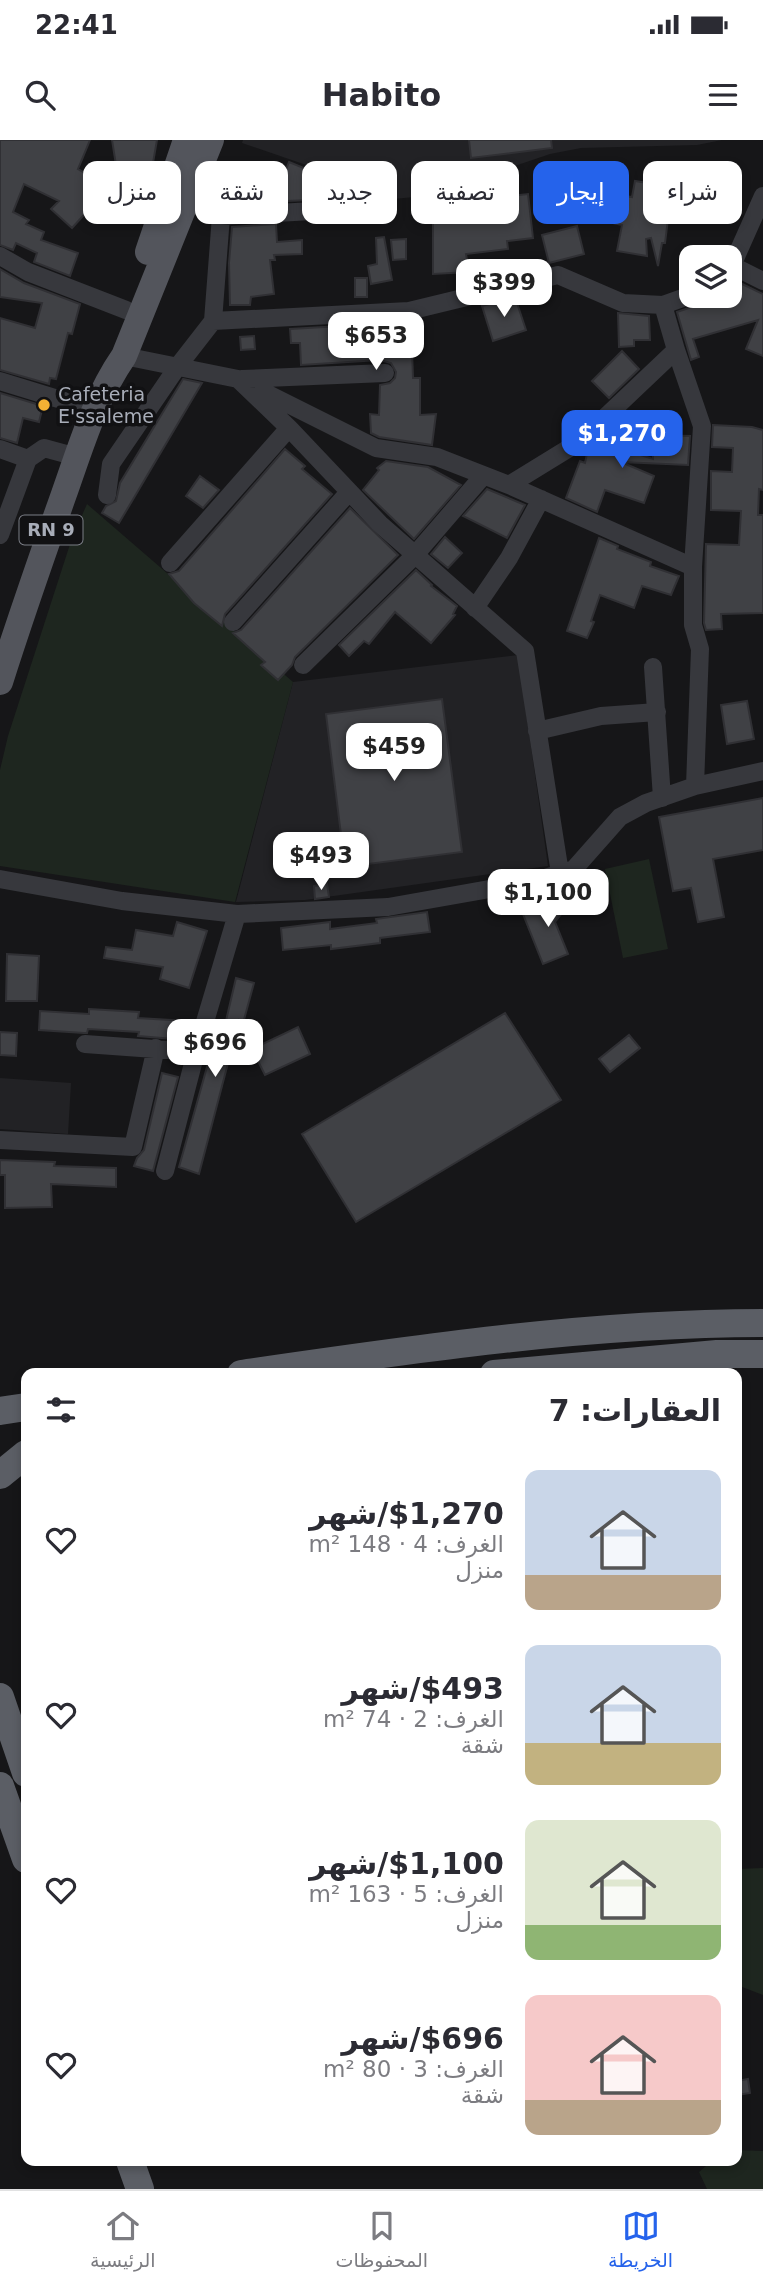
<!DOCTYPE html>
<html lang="ar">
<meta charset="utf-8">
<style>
body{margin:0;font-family:"DejaVu Sans","Noto Naskh Arabic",sans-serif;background:#f2f2f3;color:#2b2b33;direction:rtl;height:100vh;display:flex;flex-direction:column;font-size:26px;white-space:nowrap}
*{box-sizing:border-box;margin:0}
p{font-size:23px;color:#7c7c81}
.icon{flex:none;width:38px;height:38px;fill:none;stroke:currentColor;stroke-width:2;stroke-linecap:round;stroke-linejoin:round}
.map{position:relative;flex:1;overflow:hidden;direction:ltr}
.drawer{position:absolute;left:21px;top:1228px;width:721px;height:798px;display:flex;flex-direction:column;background:#fff;border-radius:14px;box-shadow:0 4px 10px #0003;direction:rtl}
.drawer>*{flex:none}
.top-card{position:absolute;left:21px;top:21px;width:721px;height:63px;direction:rtl;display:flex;gap:14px}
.controls{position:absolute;left:679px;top:105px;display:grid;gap:14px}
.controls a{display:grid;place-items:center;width:63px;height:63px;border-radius:14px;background:#fff;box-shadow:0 4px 10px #0003;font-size:35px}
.price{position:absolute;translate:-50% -60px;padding:0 16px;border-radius:14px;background:#fff;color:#222;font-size:23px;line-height:46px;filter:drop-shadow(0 2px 4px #0008)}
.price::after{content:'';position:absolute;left:50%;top:42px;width:21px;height:16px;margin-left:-10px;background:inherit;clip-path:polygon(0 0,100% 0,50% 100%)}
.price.current{background:#2563eb;color:#fff}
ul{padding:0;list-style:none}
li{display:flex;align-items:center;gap:21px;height:175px;padding:0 21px}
li span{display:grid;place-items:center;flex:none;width:196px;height:140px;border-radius:14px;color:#555}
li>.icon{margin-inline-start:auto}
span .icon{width:84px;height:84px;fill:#fffc;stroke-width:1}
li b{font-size:30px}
h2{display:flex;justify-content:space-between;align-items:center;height:84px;padding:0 21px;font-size:30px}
.pill{padding:0 24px;border-radius:14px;background:#fff;box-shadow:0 4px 10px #0003;font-size:24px;line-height:63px}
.pill.current{background:#2563eb;color:#fff}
.status{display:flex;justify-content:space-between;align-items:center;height:49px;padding:0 35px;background:#fff;direction:ltr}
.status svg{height:19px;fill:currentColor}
header{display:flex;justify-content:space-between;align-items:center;height:91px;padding:0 21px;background:#fff;font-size:32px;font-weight:700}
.tabs{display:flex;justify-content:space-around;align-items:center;height:98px;border-top:2px solid #e1e1e2;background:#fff;font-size:19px;color:#7c7c81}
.tabs a{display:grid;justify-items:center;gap:4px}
.tabs .current{color:#2563eb}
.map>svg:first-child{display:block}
.built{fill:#222225}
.green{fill:#1e261f}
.building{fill:#404145;stroke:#303034;stroke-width:2}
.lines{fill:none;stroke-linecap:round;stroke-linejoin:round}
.minor{stroke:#37383d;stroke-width:18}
.primary{stroke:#53555c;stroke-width:26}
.trunk{stroke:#5b5e65;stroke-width:28}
.poi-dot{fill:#f2b134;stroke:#111113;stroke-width:2.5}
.labels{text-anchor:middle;stroke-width:7;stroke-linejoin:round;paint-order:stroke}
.shield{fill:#111113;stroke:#7b7e86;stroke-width:2}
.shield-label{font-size:18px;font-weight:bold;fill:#a8adb8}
.poi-label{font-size:19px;fill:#a8adb8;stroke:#111113;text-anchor:start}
</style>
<div class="status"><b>22:41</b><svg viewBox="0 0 49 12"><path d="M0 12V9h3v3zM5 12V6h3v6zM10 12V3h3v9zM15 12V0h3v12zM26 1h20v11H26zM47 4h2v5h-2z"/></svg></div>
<header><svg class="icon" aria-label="menu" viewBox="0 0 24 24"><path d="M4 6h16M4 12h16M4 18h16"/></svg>Habito<svg class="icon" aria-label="search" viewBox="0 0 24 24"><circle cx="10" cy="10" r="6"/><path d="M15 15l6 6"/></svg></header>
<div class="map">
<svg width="763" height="2049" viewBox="0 0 763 2049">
<rect width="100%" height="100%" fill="#161618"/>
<!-- built -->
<path class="built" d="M243,0H722L697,5L581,8L550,14L426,56L304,67L315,28L242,3Z
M518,515L548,726L305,760L236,762L293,542Z
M0,938L71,943L68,994L0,989Z"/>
<!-- green -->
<path class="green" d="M87,364L293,542L235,762L0,726V630L8,596L72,398Z
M649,719L668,809L623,818L605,729Z
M763,1728V1855L737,1845V1729Z
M737,2010L763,2011V2049H707L699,2032L712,2021H737Z"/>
<!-- building -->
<path class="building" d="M0,0H90L78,29L106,45L110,24L116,25L112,0H157L153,23L141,53L136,51L118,81L92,66L72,88L51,69L59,61L24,44L13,72L29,80L26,84L44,92L41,100L78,113L70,136L34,122L37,113L16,103L13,110L0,105Z
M469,0H551L552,8L471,18Z
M289,22L321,35L311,60L286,61L275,57Z
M566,28L609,36L606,53L632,57L635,41L678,48L672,80L668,79L665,103H662L658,126L651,98L646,99L647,116L617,111L622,85L576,75L583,46L564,42Z
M412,39H426L427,51H412Z
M528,54L533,98L507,101L508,109L466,114L469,132L433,134V83L478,79L477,68L503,65L502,57Z
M276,84L277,102L302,100V114L274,115L275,120H270L274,154L251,157L250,165H230L229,123L232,87Z
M577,86L584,114L549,123L542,95Z
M384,97L392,140L371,144L368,126L377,124L376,98Z
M406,99V119L393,120L391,100Z
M0,129L24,143L80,164L72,194L68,193L56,239L50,238L49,244L0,230V178L35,188L42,163L0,157Z
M355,138H367V157H355Z
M736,141L763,154V216L746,209L758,180L693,199L699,217L691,220L677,172L695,166L701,160L716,156H730Z
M515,157L526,190L493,201L482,166Z
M618,173L649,176L650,200H634V206L619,207Z
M411,182L413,238H420V275L436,274L432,305L379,297L371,293L370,274L379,275L380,245L390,243L395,238L396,232L391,223L380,220L301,225L300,203H291L290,189Z
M254,196L255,209L241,210L240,197Z
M622,211L639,229L609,258L592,241Z
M183,239L202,243L119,383L102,373L106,366L116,361L120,343Z
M0,253L43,266L39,282L23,278L17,303L0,298Z
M713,285L752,287L763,290V350L759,349L758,375H763V473L721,474L722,489L706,490L704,483L706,404L739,405L741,371L711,370V331L732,332L733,308L712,307Z
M653,295L690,296L688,325L621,322L654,336L644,363L605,350L597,372L566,358L580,321L585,323L588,309L601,297L622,301L621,309L653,319Z
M285,309L305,326L302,329L332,354L225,474L222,486L194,463L169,434L179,431Z
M386,321L428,327L461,345L414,399L363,350L379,330L377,328Z
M200,336L219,350L203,368L186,356Z
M487,349L525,365L507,398L463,376Z
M350,368L398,415L295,517L292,525L278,540L261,525L265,522L233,493L241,490Z
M445,397L462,413L448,428L431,414Z
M599,398L618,406L617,409L651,422L650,426L679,436L671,455L642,446L634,468L600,455L591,481L594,482L587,498L567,491Z
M416,430L432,445L431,446L457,466L453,474L455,475L431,503L395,472L369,504L364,501L349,516L339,505Z
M442,559L462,712L345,727L326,574Z
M747,561L754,599L727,604L721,565Z
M763,658V710L713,719L724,777L698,782L691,748L673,751L659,677Z
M327,744L329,757L315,759L314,746Z
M560,754L570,763L555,782L568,814L543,824L523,774L553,762Z
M427,772L430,792L380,798V803L331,809V805L283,810L281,788L330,782V789L377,783L376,779Z
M177,782L207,791L189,848L160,839L163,827L104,818L106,807L132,810L136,790L173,796Z
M7,814L39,816L37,861H6Z
M236,838L254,843L242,887L239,881L199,1034L179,1027L219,884L225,885Z
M89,869L139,872L138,878L187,881L186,900L138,896L139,892L88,889L87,893H84L39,890L40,871L89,874Z
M505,873L561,960L356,1082L302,994Z
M298,887L310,914L265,935L252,909Z
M0,892L17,893L16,916L0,915Z
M629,895L640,908L610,932L599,919Z
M162,933L178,937L153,1031L134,1026L137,1018L144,1010Z
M0,1020L55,1022L54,1026L116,1028V1047L51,1044L52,1067L5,1068V1035H0Z
M748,1939L750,1953L737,1955V1941Z"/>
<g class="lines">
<!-- minor -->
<path class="minor" d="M0,116L28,132L126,170
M733,126L763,141
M730,130L763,56
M691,155L663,165L676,210L702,286L693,427V485L700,509L695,646
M213,181L409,171L558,135L623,163L663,165
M124,216L238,239L376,308L437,317L509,345L693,427
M238,239L289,288L380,384L525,511L560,733
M242,239L385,233
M0,241L94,270
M0,309L28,319
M509,345L579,302L676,210
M107,355L111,324L178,226L213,181L221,76L367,68
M0,395L28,319L44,308L77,317
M170,423L289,288
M475,468L509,418L541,359
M233,482L349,352
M303,525L414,416L483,336
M653,527L662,658
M537,591L601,576L657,572
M0,739L122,761L237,774L388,767L535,741L574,729L620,677L646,663L695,646L763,631
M85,904L196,912L237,774
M0,1000L133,1007L156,908
M165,1031L196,912"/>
<!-- primary -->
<path class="primary" d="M148,112L186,0
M0,542C20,479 42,416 64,354C81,306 95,258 124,216L211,0"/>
<!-- trunk -->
<path class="trunk" d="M241,1234C414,1209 588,1183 763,1183
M494,1234L717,1214H763
M0,1271L26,1267
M0,1335L26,1314
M0,1557L26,1633
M0,1646L26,1719
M130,2021L140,2049"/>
</g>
<!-- markers -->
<circle class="poi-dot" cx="44" cy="265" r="7"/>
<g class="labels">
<!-- shield labels -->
<rect class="shield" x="19.5" y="375.5" width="63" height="29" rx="5"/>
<g class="shield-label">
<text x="51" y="396">RN 9</text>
</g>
<!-- poi labels -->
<g class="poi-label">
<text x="58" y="261">Cafeteria<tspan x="58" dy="22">E'ssaleme</tspan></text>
</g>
</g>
</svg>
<div class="controls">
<a><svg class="icon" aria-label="layers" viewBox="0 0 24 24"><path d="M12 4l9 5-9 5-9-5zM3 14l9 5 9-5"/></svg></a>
</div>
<b class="price" style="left:504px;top:179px">$399</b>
<b class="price" style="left:376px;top:232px">$653</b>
<b class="price current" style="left:622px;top:330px">$1,270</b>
<b class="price" style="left:394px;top:643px">$459</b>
<b class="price" style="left:321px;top:752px">$493</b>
<b class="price" style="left:548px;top:789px">$1,100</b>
<b class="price" style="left:215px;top:939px">$696</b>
<div class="top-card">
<a class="pill">شراء</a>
<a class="pill current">إيجار</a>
<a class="pill">تصفية</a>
<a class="pill">جديد</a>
<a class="pill">شقة</a>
<a class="pill">منزل</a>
</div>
<section class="drawer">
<h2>العقارات: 7<svg class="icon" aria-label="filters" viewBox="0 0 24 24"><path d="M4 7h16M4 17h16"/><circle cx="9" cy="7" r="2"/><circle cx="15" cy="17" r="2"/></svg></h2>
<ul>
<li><span style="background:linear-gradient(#c9d6e8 75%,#b9a48a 0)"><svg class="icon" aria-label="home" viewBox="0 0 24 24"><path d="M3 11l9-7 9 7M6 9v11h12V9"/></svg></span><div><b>$1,270/شهر</b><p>الغرف: 4 · 148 m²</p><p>منزل</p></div><svg class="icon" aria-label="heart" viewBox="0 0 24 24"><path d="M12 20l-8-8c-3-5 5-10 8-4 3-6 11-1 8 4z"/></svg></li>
<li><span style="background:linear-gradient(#c9d6e8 70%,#c2b280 0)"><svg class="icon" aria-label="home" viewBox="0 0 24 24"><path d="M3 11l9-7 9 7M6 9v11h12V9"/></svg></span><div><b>$493/شهر</b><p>الغرف: 2 · 74 m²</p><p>شقة</p></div><svg class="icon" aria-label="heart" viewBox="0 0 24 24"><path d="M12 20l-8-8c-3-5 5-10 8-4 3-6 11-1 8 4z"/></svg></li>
<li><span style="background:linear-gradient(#dfe7d0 75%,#8fb573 0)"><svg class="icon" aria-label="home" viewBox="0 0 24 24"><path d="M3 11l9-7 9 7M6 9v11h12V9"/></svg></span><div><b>$1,100/شهر</b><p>الغرف: 5 · 163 m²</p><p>منزل</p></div><svg class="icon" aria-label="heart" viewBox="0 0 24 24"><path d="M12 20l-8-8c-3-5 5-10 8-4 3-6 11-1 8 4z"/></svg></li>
<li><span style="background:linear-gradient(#f6c9c9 75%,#b9a48a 0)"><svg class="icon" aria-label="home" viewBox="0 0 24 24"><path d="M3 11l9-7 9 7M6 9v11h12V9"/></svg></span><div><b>$696/شهر</b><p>الغرف: 3 · 80 m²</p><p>شقة</p></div><svg class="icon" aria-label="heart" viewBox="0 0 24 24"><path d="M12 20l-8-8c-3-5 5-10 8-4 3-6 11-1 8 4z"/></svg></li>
</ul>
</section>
</div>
<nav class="tabs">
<a class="current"><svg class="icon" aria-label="map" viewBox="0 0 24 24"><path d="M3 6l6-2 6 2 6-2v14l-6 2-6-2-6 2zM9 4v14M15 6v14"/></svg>الخريطة</a>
<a><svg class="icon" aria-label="saved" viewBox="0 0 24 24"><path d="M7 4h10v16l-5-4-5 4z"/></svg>المحفوظات</a>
<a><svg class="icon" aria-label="home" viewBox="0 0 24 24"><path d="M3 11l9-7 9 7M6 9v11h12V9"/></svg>الرئيسية</a>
</nav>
